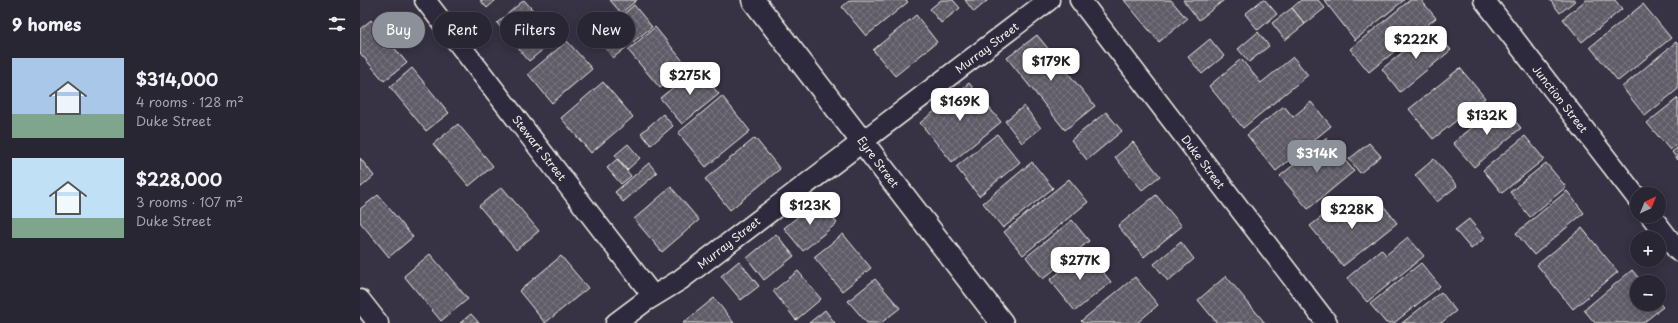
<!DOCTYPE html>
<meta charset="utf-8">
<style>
body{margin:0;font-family:"Playpen Sans",sans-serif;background:#35323f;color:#f1f3f6;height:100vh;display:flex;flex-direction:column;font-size:15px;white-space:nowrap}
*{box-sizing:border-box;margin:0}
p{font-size:13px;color:#a5a5ac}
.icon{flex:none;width:22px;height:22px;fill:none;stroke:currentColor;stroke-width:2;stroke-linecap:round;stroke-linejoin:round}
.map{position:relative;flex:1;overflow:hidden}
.drawer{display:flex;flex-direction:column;background:#292633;width:360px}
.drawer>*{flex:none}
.top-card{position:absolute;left:12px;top:12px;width:380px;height:36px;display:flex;gap:8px}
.needle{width:26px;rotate:44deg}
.controls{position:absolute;left:1270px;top:187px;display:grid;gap:8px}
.controls a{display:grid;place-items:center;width:36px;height:36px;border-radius:50%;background:#292633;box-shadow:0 2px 10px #0003,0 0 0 1px #45434e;font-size:20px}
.price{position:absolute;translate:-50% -34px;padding:0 9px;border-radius:8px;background:#fff;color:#222;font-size:13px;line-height:26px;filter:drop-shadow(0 1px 2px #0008)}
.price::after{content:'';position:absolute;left:50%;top:24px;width:12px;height:9px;margin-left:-6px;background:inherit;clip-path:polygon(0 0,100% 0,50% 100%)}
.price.active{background:#8c9099;color:#fff}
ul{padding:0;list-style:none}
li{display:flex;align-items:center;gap:12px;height:100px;padding:0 12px}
li span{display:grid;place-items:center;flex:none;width:112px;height:80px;border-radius:0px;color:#555}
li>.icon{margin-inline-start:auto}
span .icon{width:48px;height:48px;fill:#fffc;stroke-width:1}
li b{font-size:17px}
h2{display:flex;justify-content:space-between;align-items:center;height:48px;padding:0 12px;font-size:17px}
.pill{padding:0 14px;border-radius:18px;background:#292633;box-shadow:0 2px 10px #0003,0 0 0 1px #45434e;font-size:14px;line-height:36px}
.pill.active{background:#8c9099;color:#fff}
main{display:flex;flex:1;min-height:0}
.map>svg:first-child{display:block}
.building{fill:url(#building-cross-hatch);stroke:#f4f1e8}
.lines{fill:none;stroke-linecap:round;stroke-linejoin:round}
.minor-casing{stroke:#f4f1e8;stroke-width:23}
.secondary-casing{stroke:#f4f1e8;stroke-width:25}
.minor{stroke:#2f2a3d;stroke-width:20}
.secondary{stroke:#2f2a3d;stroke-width:22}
.labels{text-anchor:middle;stroke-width:3;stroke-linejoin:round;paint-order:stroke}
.street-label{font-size:11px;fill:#f4f1e8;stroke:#2f2a3d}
</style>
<main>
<section class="drawer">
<h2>9 homes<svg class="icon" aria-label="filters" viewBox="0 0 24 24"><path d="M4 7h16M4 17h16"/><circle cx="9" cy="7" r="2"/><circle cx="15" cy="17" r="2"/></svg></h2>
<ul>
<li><span style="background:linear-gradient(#a9c7e8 70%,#7fa58c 0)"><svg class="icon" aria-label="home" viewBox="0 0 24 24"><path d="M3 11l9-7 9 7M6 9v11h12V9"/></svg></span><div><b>$314,000</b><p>4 rooms · 128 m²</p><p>Duke Street</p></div></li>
<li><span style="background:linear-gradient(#bfe0f5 75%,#7fa58c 0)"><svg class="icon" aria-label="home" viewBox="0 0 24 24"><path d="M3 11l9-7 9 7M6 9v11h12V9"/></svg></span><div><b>$228,000</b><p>3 rooms · 107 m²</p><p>Duke Street</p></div></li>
</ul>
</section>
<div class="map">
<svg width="1318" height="323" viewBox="0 0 1318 323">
<defs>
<pattern id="building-cross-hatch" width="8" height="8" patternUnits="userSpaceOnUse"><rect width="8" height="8" fill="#5f5c67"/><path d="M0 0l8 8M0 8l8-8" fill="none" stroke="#77747d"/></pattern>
</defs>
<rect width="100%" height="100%" fill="#373244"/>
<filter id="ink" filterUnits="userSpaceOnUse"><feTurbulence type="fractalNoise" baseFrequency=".025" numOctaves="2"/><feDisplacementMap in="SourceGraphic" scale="8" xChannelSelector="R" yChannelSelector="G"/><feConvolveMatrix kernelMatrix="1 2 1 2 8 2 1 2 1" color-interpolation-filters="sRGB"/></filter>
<g filter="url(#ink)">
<!-- building -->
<path class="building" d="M120,0H136L127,8Z
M164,0L197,38L169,61L137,23Z
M250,0H277L261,13Z
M490,0H546L548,2L506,36L482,7Z
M581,0H593L600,8L581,23L570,9Z
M605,0H628L614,12Z
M764,0H811L827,19L799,42Z
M823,0H864L839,20Z
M902,0H905L917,14L898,30L885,14Z
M941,0H958L965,8L945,24L932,8Z
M964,0H1044L995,40Z
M1050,0H1061L1076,18L1009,72L990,49Z
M1190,0H1216L1200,13Z
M1226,0H1255L1262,9L1222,42L1203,19Z
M1283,4L1311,38L1258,81L1230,47Z
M274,5L292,27L253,58L236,37Z
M932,8L945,24L925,40L912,23Z
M556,15L577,42L535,76L513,50Z
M11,20L47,63L24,81L0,53V29Z
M295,27L327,66L300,88L268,50Z
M1072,28L1091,50L1040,92L1022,69Z
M898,32L909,46L889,62L878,49Z
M677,35L735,106L705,130L647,58Z
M850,39L864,56L842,74L828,57Z
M207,41L232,69L192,103L168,74Z
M1316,42L1318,44V89L1285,116L1262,87Z
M933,57L948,75L883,128L849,86L881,59L901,83Z
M52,68L89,113L66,131L30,87Z
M337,68L359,94L322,124L300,98Z
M1100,68L1125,98L1073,139L1049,109Z
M243,82L273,117L231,153L201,118Z
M609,83L641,122L592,162L560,123Z
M362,96L390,131L346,167L318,133Z
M1318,98V143L1310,150L1287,123Z
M951,102L971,126L916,171L887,135L924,106L933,117Z
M1141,104L1161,128L1114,167L1093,143Z
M664,106L681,128L662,143L645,121Z
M746,112L762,131L727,160L711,140Z
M303,114L313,126L291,145L281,133Z
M98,124L133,166L109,186L73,144Z
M637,134L660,162L619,196L596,167Z
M1165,136L1184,159L1142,193L1123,170Z
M395,138L420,169L370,210L345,179Z
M966,138L994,171L948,209L920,176Z
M773,142L800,176L782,190L755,157Z
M1009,143L1021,156L1000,173L989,159Z
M268,144L280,158L267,170L255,155Z
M1318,147V160L1312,152Z
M0,158L14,176L0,188Z
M257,159L271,176L261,184L247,168Z
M1074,159L1097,186L1077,202L1055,175Z
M672,162L693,188L643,228L623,203Z
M289,163L297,173L263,202L255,192Z
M1186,163L1206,187L1170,217L1150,192Z
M709,179L728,202L663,255L644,232Z
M142,187L179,231L156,250L119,206Z
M311,187L339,220L302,252L274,219Z
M1207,191L1224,213L1174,255L1156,233Z
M18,195L53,237L29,257L0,222V209Z
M796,195L822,226L784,257L758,226Z
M458,200L477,223L443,251L424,228Z
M1019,200L1037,223L983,266L950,226L978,204L993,221Z
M1109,219L1125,238L1111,249L1095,230Z
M712,220L729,241L683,279L666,257Z
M1222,228L1258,272L1213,309L1177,265Z
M416,234L434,256L404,280L387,258Z
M483,234L511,268L482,291L454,257Z
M1048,237L1064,256L1007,302L987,278L1021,249L1026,255Z
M821,242L834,259L808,281L794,264Z
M726,251L751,282L715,311L690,280Z
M70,254L108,299L81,321L44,276Z
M201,256L228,288L185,323L159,291Z
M379,261L399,286L381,300L361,276Z
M1061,263L1080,286L1034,323H1026L1010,304Z
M1272,270L1282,282H1277V304L1299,303L1303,307L1283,323H1235L1224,310Z
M438,271L461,299L436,320L413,291Z
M866,276L905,323H857L838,300Z
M775,277L798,305L777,323H723L721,321Z
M515,279L540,308L521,323H507L488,301Z
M1081,292L1096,311L1081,323H1042Z
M354,298L374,323H323Z
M465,310L475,323H449Z
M111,314L119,323H100Z"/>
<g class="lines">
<!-- minor casing -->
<g class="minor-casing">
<path id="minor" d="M65,0L293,296
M720,0L967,323
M1124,0L1277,198
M1291,216L1318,251
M0,300L18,323
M256,323L284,302L320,280L689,0"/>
</g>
<!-- secondary casing -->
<g class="secondary-casing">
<path id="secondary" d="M393,0L642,323"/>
</g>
<!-- minor -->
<use href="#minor" class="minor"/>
<!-- secondary -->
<use href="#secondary" class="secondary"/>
</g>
</g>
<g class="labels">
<!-- street labels -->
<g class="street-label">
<text transform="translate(627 48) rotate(-37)" y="4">Murray Street</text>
<text transform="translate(1200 99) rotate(52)" y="4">Junction Street</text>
<text transform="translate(179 148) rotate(52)" y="4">Stewart Street</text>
<text transform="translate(518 162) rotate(53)" y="4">Eyre Street</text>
<text transform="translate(843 162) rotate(53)" y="4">Duke Street</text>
<text transform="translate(369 243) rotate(-38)" y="4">Murray Street</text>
</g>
</g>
</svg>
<div class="controls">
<a><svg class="needle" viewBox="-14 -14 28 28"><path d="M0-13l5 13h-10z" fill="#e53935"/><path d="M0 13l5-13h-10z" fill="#a5a5ac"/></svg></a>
<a>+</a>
<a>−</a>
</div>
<b class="price" style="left:1056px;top:60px">$222K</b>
<b class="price" style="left:691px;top:82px">$179K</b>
<b class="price" style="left:330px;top:96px">$275K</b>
<b class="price" style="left:600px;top:122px">$169K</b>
<b class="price" style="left:1127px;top:136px">$132K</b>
<b class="price active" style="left:957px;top:174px">$314K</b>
<b class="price" style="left:450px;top:226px">$123K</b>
<b class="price" style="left:992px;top:230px">$228K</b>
<b class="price" style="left:720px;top:281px">$277K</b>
<div class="top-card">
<a class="pill active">Buy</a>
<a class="pill">Rent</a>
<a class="pill">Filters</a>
<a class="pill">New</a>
</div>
</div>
</main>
